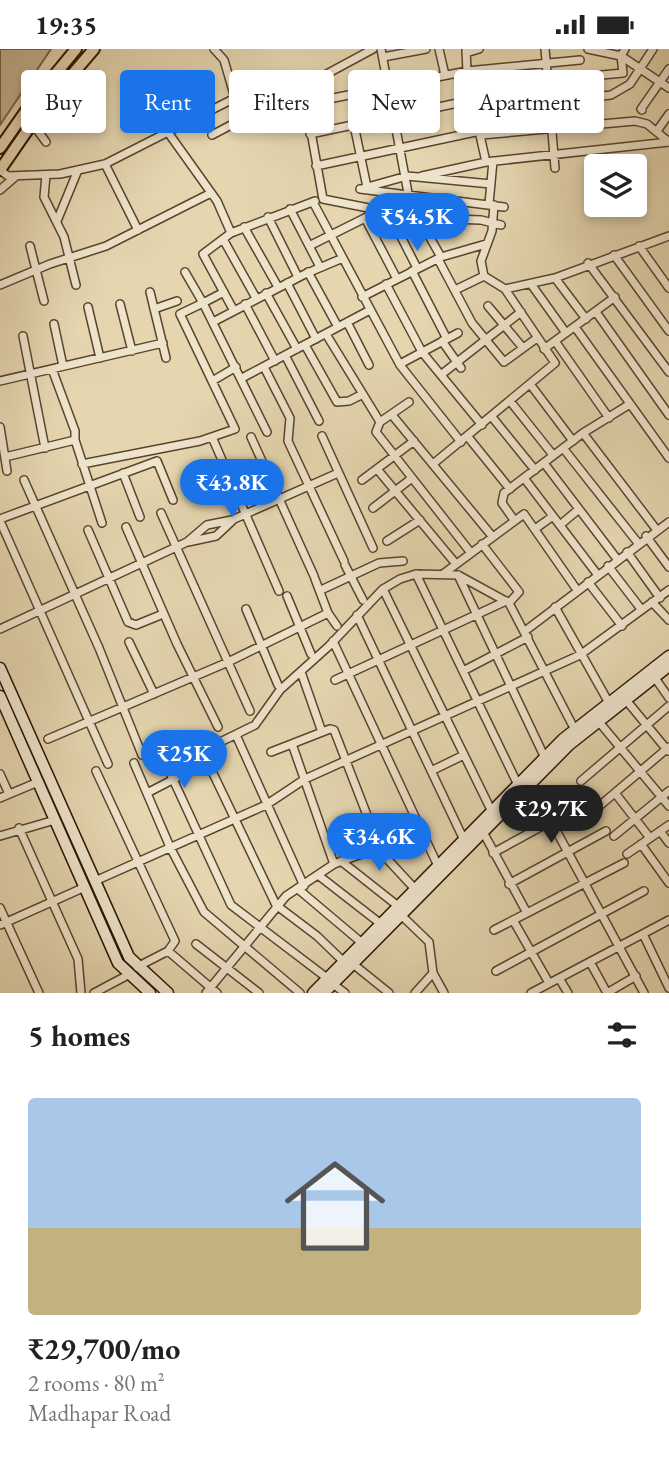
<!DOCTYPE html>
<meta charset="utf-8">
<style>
body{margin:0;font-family:"EB Garamond",serif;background:#f2f2f2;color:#222;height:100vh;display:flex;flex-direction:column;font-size:26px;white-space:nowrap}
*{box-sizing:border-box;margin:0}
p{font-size:23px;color:#767676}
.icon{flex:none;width:38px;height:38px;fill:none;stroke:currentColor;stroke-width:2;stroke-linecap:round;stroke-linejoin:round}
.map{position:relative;height:944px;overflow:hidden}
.drawer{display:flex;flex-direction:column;background:#fff;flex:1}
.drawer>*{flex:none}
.hud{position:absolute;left:21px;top:21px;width:628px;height:63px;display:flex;gap:14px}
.fabs{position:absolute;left:584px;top:105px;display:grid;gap:14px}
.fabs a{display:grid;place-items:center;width:63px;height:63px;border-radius:7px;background:#fff;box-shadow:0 4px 10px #0003;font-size:35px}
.price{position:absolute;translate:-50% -60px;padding:0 16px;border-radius:24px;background:#1a73e8;color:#fff;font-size:23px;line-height:46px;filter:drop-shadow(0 2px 4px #0008)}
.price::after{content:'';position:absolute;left:50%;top:42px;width:21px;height:16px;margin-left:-10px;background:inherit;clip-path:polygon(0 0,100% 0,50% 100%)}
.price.active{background:#222;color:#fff}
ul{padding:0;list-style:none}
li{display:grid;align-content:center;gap:14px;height:371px;padding:0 28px}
li span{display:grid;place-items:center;height:217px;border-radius:7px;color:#555}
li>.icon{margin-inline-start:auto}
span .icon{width:126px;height:126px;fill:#fffc;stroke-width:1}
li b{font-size:30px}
h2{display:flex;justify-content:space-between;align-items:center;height:84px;padding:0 28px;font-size:30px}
.chip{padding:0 24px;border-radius:7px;background:#fff;box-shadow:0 4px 10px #0003;font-size:24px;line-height:63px}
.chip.active{background:#1a73e8;color:#fff}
.status{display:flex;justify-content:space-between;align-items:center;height:49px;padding:0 35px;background:#fff;direction:ltr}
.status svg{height:19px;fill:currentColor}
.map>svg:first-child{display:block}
.green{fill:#c6b592;stroke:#7a6449;stroke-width:2}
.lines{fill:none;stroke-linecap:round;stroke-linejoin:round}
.minor-casing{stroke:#5b442c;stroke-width:10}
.secondary-casing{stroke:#2d1400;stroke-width:13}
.primary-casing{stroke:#2d1400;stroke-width:14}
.minor{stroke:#eee4cc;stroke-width:7}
.secondary{stroke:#eee4cc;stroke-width:10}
.primary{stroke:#e5d6b0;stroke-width:10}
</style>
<div class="status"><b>19:35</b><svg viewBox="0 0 49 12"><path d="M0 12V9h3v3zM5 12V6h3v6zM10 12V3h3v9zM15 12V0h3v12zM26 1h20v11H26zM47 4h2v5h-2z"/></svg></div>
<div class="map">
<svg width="669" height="944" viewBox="0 0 669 944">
<rect width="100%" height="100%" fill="#e5d6b0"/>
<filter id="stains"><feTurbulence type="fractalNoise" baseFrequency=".00286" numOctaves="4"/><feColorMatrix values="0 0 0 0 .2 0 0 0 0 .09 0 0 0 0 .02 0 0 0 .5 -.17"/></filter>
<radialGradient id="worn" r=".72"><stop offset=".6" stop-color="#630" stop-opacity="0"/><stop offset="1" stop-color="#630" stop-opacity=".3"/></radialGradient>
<!-- green -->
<path class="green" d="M0,0H51L0,76Z"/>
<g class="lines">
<!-- minor casing -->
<g class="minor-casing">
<path id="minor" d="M214,0L224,11L235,49
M381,0L408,144
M439,0L445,26
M466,0L467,22
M545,0L555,119
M588,0L621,7L669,39
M466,4L479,0
M383,8L426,0
M303,38L323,150L419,169L481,171L501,176
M474,38L623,24L621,7L625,0
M304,55L467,22L580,11
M642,61L641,60L669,20
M475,62L611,46L630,35L653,0
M32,74L46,93
M354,76L367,138
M167,82L217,152L231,184L223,190L256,249
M657,82L669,65
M310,85L472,51L486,113
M212,86L252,65L269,51
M481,86L635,72L647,75L669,93
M105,115L138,181
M316,117L480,82
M0,121L8,127L60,125L105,115L235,49L260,52L284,48L373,0
M46,126L44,148L64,188L76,236
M422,127L486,113L669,93
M364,139L407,127L491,135
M360,140L504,158
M0,141L15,128
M313,153L400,316L461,393
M489,155L493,112
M494,156L492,182L481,212L484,227L505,240L555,229L669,187
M290,160L320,218
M389,164L417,219
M268,168L298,228
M365,169L397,230
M419,169L441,208
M57,172L78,121
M244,178L278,238
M231,184L315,152
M223,190L203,205L234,262
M30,197L44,252
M309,197L379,162
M639,197L669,239
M614,206L669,282
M438,210L472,274L504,313L537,289
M588,214L669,323
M412,222L447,290
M185,223L203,254L224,243
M308,223L338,278
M555,229L586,270
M287,234L316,290
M386,235L422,303L482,376
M531,235L566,284
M0,236L50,215L106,197L211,144
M455,241L484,227
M150,243L166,309
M266,244L297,300
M362,248L441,208L486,195
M120,255L132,302
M245,255L275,312
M488,257L523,299
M88,258L100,309
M154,260L177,252
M596,263L669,366
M213,273L305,225L343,209
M347,273L369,316
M54,275L63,317
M575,278L669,409
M326,285L380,373
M23,287L45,399
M442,292L461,319
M555,292L609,369
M305,296L337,353L349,352L361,346
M544,300L615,248
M285,306L319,372
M400,315L458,284
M264,318L290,369L288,392L344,512
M442,325L521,263
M242,329L370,261
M214,331L236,318
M0,332L163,294
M530,335L573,392
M510,352L553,406
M409,353L380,373L376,383L471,504
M392,366L492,487
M492,368L535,421
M0,378L7,422
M583,384L656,480
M322,387L373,499
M212,388L279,542
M251,388L314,527
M468,388L510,440
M75,391L102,474
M563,399L638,494
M5,408L75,391V382L52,320
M544,414L617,510
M82,415L200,392L235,380L180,265L203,254L267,383
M433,415L555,314L505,240
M377,420L456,515
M123,424L140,468
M524,429L597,525
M24,431L99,599L142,706
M362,431L414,392
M373,459L412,429
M161,464L250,662
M0,470L157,412L173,451
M514,471L502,454L504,444L583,384L630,355
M0,472L108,715
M560,476L579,460
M126,478L177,595L218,678
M535,480L553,467
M88,481L128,573L136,576L163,565
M646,487L669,518
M387,492L420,471
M188,493L216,487L232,472
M482,495L519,543L509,554
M627,503L660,549
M345,516L363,551
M608,517L641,560
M416,525L518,736
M443,525L524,465L577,541
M458,526L545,709
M315,530L328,564L337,577
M588,533L622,577
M383,540L492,763
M321,541L379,514L403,512
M287,547L311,605
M652,553L669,571
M555,558L609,654
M246,560L278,636
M357,566L464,791
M0,580L187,493L207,476L232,471L338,424
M525,582L669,473
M333,592L438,817
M129,593L154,645
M463,622L528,588
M301,623L322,683
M655,629L669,649
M335,631L506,552
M626,651L668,702
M599,673L669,757
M236,686L304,837
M48,690L226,614L328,564
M198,693L276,856L317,887L344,913
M292,695L334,815
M160,702L231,856L327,929
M202,702L255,676L280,641L329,597L383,540L400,530L416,525L458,526L509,554L575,681
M271,703L330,680L334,681L379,797
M134,714L170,798L204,863L300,944
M96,722L175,892L168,902L137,918
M431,722L464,706
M0,725L9,745
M581,732L669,657
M531,735L644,944
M147,744L207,713
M615,744L650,789
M0,749L38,733
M597,759L669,698
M19,779L78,910L81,944
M660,782L669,794
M483,783L527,864
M0,787L55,771
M614,787L669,742
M641,795L669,834
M376,798L415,840
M493,804L588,752
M627,805L669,776
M341,812L398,857
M318,826L381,875
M95,832L266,756L305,730L580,606L669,541
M509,835L606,782
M298,840L362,894
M0,859L39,944
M401,866L429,893L433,924L444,944
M513,871L549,934
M0,876L85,838
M494,881L624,814
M643,885L669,939
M196,895L259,944
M168,902L217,944
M590,913L607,944
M353,915L389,944
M496,922L644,842
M559,929L568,944
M333,935L345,944
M94,944L128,926
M206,944L286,847L334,815L422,783
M415,944L433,924
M531,944L669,871
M607,944L636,927"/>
</g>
<!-- secondary casing -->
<g class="secondary-casing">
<path id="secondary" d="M0,619L129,908L168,944
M0,647L118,914L150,944
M313,944L563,690L669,607
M324,944L569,696L669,617"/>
</g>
<!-- primary casing -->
<g class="primary-casing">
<path id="primary" d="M0,99L30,56L76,0
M0,121L40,63L94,0"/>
</g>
<!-- minor -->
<use href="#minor" class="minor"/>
<!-- secondary -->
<use href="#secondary" class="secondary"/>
<!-- primary -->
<use href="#primary" class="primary"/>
</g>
<rect width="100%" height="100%" filter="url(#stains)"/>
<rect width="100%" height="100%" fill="url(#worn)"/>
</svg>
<div class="fabs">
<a><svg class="icon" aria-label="layers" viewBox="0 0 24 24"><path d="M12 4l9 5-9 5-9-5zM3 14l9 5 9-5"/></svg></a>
</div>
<b class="price" style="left:417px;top:204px">₹54.5K</b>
<b class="price" style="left:232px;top:470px">₹43.8K</b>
<b class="price" style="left:184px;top:741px">₹25K</b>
<b class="price active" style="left:551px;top:796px">₹29.7K</b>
<b class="price" style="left:379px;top:824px">₹34.6K</b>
<div class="hud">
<a class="chip">Buy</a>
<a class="chip active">Rent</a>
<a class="chip">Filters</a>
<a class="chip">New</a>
<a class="chip">Apartment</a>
</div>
</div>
<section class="drawer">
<h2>5 homes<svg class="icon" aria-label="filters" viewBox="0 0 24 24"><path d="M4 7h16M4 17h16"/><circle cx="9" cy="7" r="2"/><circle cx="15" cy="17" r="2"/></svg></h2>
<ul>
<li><span style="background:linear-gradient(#a9c7e8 60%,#c2b280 0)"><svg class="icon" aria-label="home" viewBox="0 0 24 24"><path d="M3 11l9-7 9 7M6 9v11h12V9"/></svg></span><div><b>₹29,700/mo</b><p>2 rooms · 80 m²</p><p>Madhapar Road</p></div></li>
</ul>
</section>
